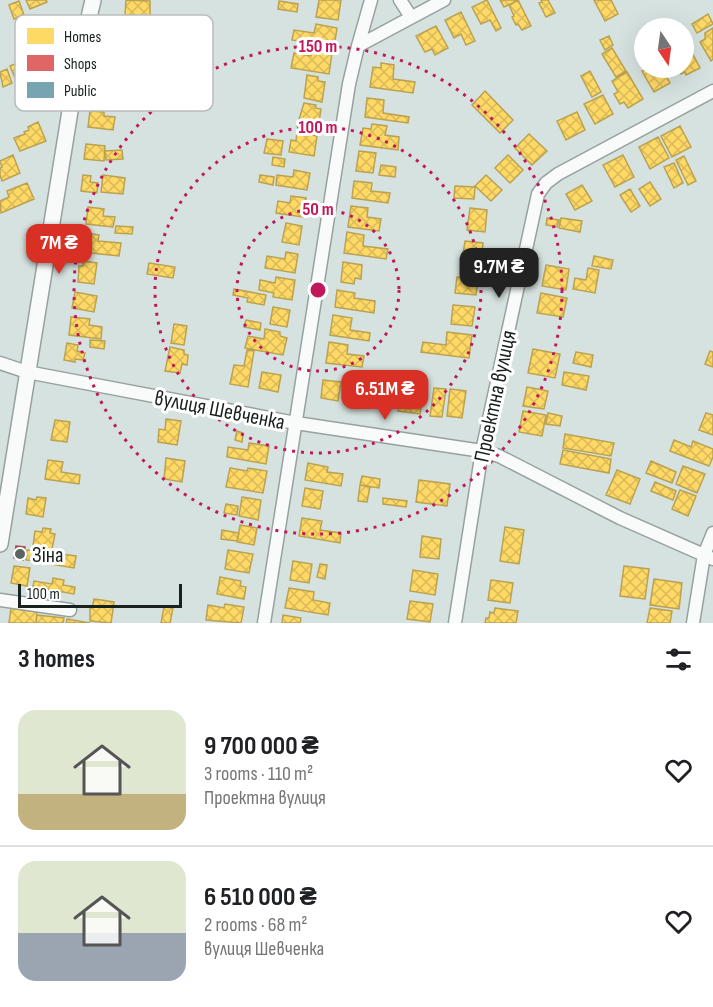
<!DOCTYPE html>
<meta charset="utf-8">
<style>
body{margin:0;font-family:"Sofia Sans Condensed",sans-serif;background:#f6f6f6;color:#202124;height:100vh;display:flex;flex-direction:column;font-size:22px;white-space:nowrap}
*{box-sizing:border-box;margin:0}
p{font-size:20px;color:#757577}
.icon{flex:none;width:33px;height:33px;fill:none;stroke:currentColor;stroke-width:2;stroke-linecap:round;stroke-linejoin:round}
.map{position:relative;height:623px;overflow:hidden}
.details{display:flex;flex-direction:column;background:#fff;flex:1}
.details>*{flex:none}
.needle{width:39px;rotate:167deg}
.buttons{position:absolute;left:634px;top:18px;display:grid;gap:12px}
.buttons a{display:grid;place-items:center;width:60px;height:60px;border-radius:50%;background:#fff;box-shadow:0 6px 24px #0002;font-size:30px}
.scale{position:absolute;left:18px;bottom:15px;width:164px;box-sizing:border-box;padding-left:6px;border:3px solid #18211f;border-top:0;font-size:16px;line-height:21px;white-space:nowrap;color:#18211f;-webkit-text-stroke:4px #fff;paint-order:stroke}
.price{position:absolute;translate:-50% -51px;padding:0 14px;border-radius:12px;background:#d93025;color:#fff;font-size:20px;line-height:39px;filter:drop-shadow(0 2px 3px #0008)}
.price::after{content:'';position:absolute;left:50%;top:36px;width:18px;height:14px;margin-left:-9px;background:inherit;clip-path:polygon(0 0,100% 0,50% 100%)}
.price.active{background:#222;color:#fff}
ul{padding:0;list-style:none}
li{display:flex;align-items:center;gap:18px;height:150px;padding:0 18px}
li+li{border-top:2px solid #e0e0e0}
li span{display:grid;place-items:center;flex:none;width:168px;height:120px;border-radius:18px;color:#555}
li>.icon{margin-inline-start:auto}
span .icon{width:72px;height:72px;fill:#fffc;stroke-width:1}
li b{font-size:26px}
h2{display:flex;justify-content:space-between;align-items:center;height:72px;padding:0 18px;font-size:26px}
.map>svg:first-child{display:block}
.homes{fill:url(#homes-cross-hatch);stroke:#baa251;stroke-width:1.5}
.shops{fill:url(#shops-cross-hatch);stroke:#a45151;stroke-width:1.5}
.lines{fill:none;stroke-linecap:round;stroke-linejoin:round}
.minor-casing{stroke:#97a19e;stroke-width:15}
.major-casing{stroke:#97a19e;stroke-width:18}
.minor{stroke:#f9fbfa;stroke-width:12}
.major{stroke:#f9fbfa;stroke-width:15}
.ring{fill:none;stroke:#c2185b;stroke-width:3;stroke-dasharray:3 6}
.poi-dot{fill:#5a6562;stroke:#fff;stroke-width:2}
.labels{text-anchor:middle;stroke-width:6;stroke-linejoin:round;paint-order:stroke}
.street-label{font-size:22px;fill:#18211f;stroke:#fff}
.poi-label{font-size:22px;fill:#18211f;stroke:#fff;text-anchor:start}
.key{fill:#fff;stroke:#babcbc;stroke-width:1.5}
.key-label{font-size:16px;fill:#18211f}
.centre{fill:#c2185b;stroke:#fff;stroke-width:3}
.ring-label{font-size:18px;text-anchor:middle;font-weight:bold;fill:#c2185b;stroke:#fff;stroke-width:6;stroke-linejoin:round;paint-order:stroke}
</style>
<div class="map">
<svg width="713" height="623" viewBox="0 0 713 623">
<defs>
<pattern id="homes-cross-hatch" width="8" height="8" patternUnits="userSpaceOnUse" patternTransform="scale(1.5)"><rect width="8" height="8" fill="#ffd966"/><path d="M0 0l8 8M0 8l8-8" fill="none" stroke="#daba58"/></pattern>
<pattern id="shops-cross-hatch" width="8" height="8" patternUnits="userSpaceOnUse" patternTransform="scale(1.5)"><rect width="8" height="8" fill="#e06666"/><path d="M0 0l8 8M0 8l8-8" fill="none" stroke="#b55453"/></pattern>
</defs>
<rect width="100%" height="100%" fill="#d6e2df"/>
<!-- homes -->
<path class="homes" d="M26,0H46L47,2L30,9Z
M126,0L150,1V16L125,15Z
M319,0H341L338,20L316,17Z
M487,0L501,28L496,31L490,20L481,24L472,7Z
M500,0H519L504,7Z
M518,0L531,26L522,30L518,24L516,25L512,17L514,16L509,5Z
M541,0H548L555,13L546,17L539,3L542,2Z
M594,0H611L618,14L605,21Z
M19,1L24,15L14,19L9,5Z
M279,1L298,4L297,12L278,9Z
M461,12L475,41L466,45L461,34L454,38L445,20Z
M708,14L713,24L697,33L692,24Z
M674,23L677,28H664Z
M316,24L337,28L334,47L292,40L294,30L314,33Z
M436,26L448,48L435,55L432,49L425,52L416,36Z
M713,28V59L711,61L700,42L705,39V33Z
M609,36L613,45L605,50L600,40Z
M688,45L700,68L686,75L685,72L681,74L677,68H684V47Z
M313,48L327,50L326,52L332,53L329,74L291,68L294,53L311,56Z
M612,48L626,71L616,77L602,54Z
M26,60L41,96L25,102L10,66Z
M381,63L394,65L393,79L415,82L413,93L370,87L373,67L381,68Z
M649,68H662L670,83L654,92L642,71Z
M7,69L12,83L3,87L0,72Z
M590,71L601,92L592,97L581,76Z
M627,72L643,99L628,108L624,102L620,104L614,94L618,92L612,81Z
M307,75L318,77V81L325,82L322,102L304,98Z
M485,91L513,120L500,133L472,105Z
M603,95L613,114L595,124L584,104Z
M367,98L384,100L383,113L409,117L408,123L365,117Z
M304,103L316,105L315,108L321,109L318,129L297,126Z
M90,111L104,112V116L115,117L113,130L88,127Z
M577,112L585,130L566,140L557,121Z
M38,122L46,141L20,151L14,138L25,134L24,132L29,130L28,127Z
M372,124L387,126L385,135L399,137L398,150L360,145L363,128L371,129Z
M680,126L691,147L672,157L661,136Z
M297,132L317,136L314,156L289,152L291,140L296,141Z
M529,134L547,151L532,165L515,148Z
M658,137L669,158L650,169L639,147Z
M267,139L283,141L281,155L264,153Z
M86,144L105,146L104,161L84,159Z
M122,150L123,159L106,160L105,151Z
M359,151L376,153L373,173L356,171Z
M13,155L20,173L2,181L0,175V168L2,167L0,161Z
M508,155L523,170L510,183L495,168Z
M623,155L634,177L615,187L603,165Z
M684,156L696,181L688,185L676,160Z
M273,157L285,159L284,167L272,165Z
M674,163L683,183L674,188L664,167Z
M381,165L396,167L395,177L379,175Z
M294,170L310,173L307,190L276,185L277,175L293,177Z
M83,175L91,176L90,182L98,183L97,193L81,191Z
M103,175L125,178L123,194L101,192Z
M260,175L274,177L273,185L259,182Z
M486,175L502,190L491,201L475,186Z
M354,181L372,183L371,191L390,193L388,203L352,198Z
M650,182L661,199L650,206L639,189Z
M27,183L34,199L1,213L0,201L9,197L7,191Z
M582,185L592,201L575,210L566,194Z
M455,186L475,187L474,199L454,198Z
M630,189L640,206L631,212L620,195Z
M291,196L306,198L303,217L276,213L278,201L290,203Z
M351,206L368,208L367,217L381,219L379,231L348,227Z
M88,207L104,209L103,216L115,217L113,227L86,224Z
M470,208L487,210L485,232L467,230Z
M547,218L559,220L557,227L546,225Z
M561,218L582,221L580,232L559,228Z
M286,223L302,226L299,245L282,242Z
M116,226L133,227L132,234L115,233Z
M347,232L364,235L363,246L388,249L386,259L344,253Z
M83,233L99,235L98,241L121,243L119,256L81,252Z
M465,241L483,243L481,263L462,260Z
M286,252L298,254L295,273L265,268L267,256L285,259Z
M594,256L613,260L611,269L592,266Z
M83,261L97,263L94,284L78,282L79,266H83Z
M343,262L362,265L361,279L355,278L354,284L341,282Z
M149,263L175,267L173,278L147,274Z
M546,265L569,269L566,290L542,286Z
M588,268L599,270L595,293L573,289L575,278L586,280Z
M276,277L295,280L292,300L273,297L274,293L259,290L260,280L275,283Z
M457,277L478,280L476,295L455,293Z
M234,289L266,295L264,305L247,302L248,298L233,295Z
M337,290L355,293L354,298L375,301L374,313L335,307Z
M75,292L97,296L94,312L72,308Z
M541,293L567,298L563,317L537,313Z
M453,305L475,307L472,326L451,324Z
M273,307L290,310L287,327L270,324Z
M333,315L352,318L350,330L370,333L369,341L330,335Z
M71,317L90,319L89,325L102,327L101,339L69,335Z
M246,320L261,323L260,330L244,327Z
M174,324L187,326L184,345L171,343Z
M265,329L280,332V336L287,338L283,355L245,348L248,336L264,339Z
M447,332L472,335L469,358L421,352L423,342L446,345Z
M90,340L105,341L104,349L90,347Z
M329,342L348,345L347,354L364,356L362,367L326,363Z
M67,343L78,345L77,351L85,353L83,360L75,359V362L64,360Z
M170,347L184,350V354L188,355L187,365L182,364L180,373L165,371Z
M533,349L560,354L555,378L528,373Z
M247,350L254,351L248,387L230,384L234,365L244,366Z
M710,351L713,352V367L705,364Z
M576,352L593,355L591,367L573,363Z
M262,372L281,375L278,392L259,388Z
M564,372L589,376L586,390L562,385Z
M374,377L381,378L377,407L359,405L362,386L373,388Z
M323,380L341,382L338,401L321,398Z
M527,387L548,391L544,409L523,406Z
M401,388L423,391L420,414L398,411Z
M434,388L446,389L442,417L430,416Z
M450,389L466,391L462,418L447,416Z
M523,411L546,415L542,436L519,432Z
M548,413L562,416L560,426L546,424Z
M706,413L713,415V435L699,430Z
M166,419L181,421L177,445L158,442L159,429L165,430Z
M55,420L70,422L67,442L51,440Z
M237,431L243,433L242,442L235,440Z
M565,434L614,443L611,456L563,448Z
M674,440L691,447L693,441L713,449V457L709,466L670,451Z
M249,443L269,446L266,464L227,457L228,447L248,450Z
M563,450L611,459L609,473L560,464Z
M166,458L185,461L182,482L164,479Z
M48,460L63,462L61,472L80,475L79,484L45,479Z
M651,461L676,472L672,483L646,473Z
M308,463L328,467L327,472L343,474L341,486L305,480Z
M683,466L705,474L697,493L676,484Z
M230,468L247,471L248,468L267,471L263,493L226,487Z
M617,470L640,479L630,504L606,495Z
M362,476L380,479L379,488L360,485Z
M419,480L450,484L447,506L416,502Z
M655,482L676,491L673,500L651,491Z
M360,485L370,487L367,502L358,501Z
M305,488L323,491L320,509L302,506Z
M680,490L696,496L688,516L672,509Z
M37,497L46,498L43,517L26,514L28,498L36,500Z
M242,497L261,500L258,520L239,516Z
M383,498L407,501L406,507L383,504Z
M226,504L238,506L237,515L224,513Z
M302,518L322,521L320,530L341,533L340,543L299,536Z
M240,525L257,528L254,545L237,542Z
M505,527L524,530L519,564L500,561Z
M43,528L51,529L50,533L55,534L52,549L33,546L35,531L42,532Z
M222,530L239,533L237,541L221,539Z
M422,536L441,539L439,559L420,557Z
M27,550L76,556L74,568L26,560Z
M228,550L253,554L249,573L225,569Z
M293,561L312,564L309,583L290,580Z
M320,564L327,565L325,579L317,577Z
M14,566L30,568L27,586L11,583Z
M624,566L649,569L645,599L620,596Z
M413,570L438,574L435,595L410,591Z
M220,577L241,581L240,586L246,587L244,599L217,594Z
M53,578L64,580L63,585L75,587L74,594L33,587L34,581L52,584Z
M654,579L682,583L679,609L650,605Z
M491,580L513,583L510,603L488,600Z
M289,588L314,592L313,600L330,603L328,615L285,608Z
M94,599L114,602L111,623L90,621V607L92,608Z
M410,601L433,604L430,622L407,619Z
M225,604L244,607L241,623L206,620L208,605L224,608Z
M164,607L173,608L170,623H161Z
M11,608L37,612L36,623H9Z
M495,608L518,611L516,623H485L486,618H489L490,612L494,613Z
M650,608L672,611L670,623H647Z
M37,615L64,618L63,623H36Z
M283,615L301,618L300,623H282Z
M67,619L90,623H66Z"/>
<!-- shops -->
<path class="shops" d="M16,546L25,547L23,560L14,558Z"/>
<g class="lines">
<!-- minor casing -->
<g class="minor-casing">
<path id="minor" d="M400,0L411,17
M358,46L371,0
M0,363L27,372L296,423L482,451L499,456L620,518L713,559
M0,600L70,610
M264,623L349,84L358,46L444,0
M455,623L482,451L538,194L546,183L558,174L713,91
M693,623L704,555L713,533"/>
</g>
<!-- major casing -->
<g class="major-casing">
<path id="major" d="M0,544L76,74L93,0"/>
</g>
<!-- minor -->
<use href="#minor" class="minor"/>
<!-- major -->
<use href="#major" class="major"/>
</g>
<!-- distance rings -->
<g class="ring">
<circle cx="318" cy="290" r="81"/>
<circle cx="318" cy="290" r="163"/>
<circle cx="318" cy="290" r="244"/>
</g>
<!-- markers -->
<circle class="poi-dot" cx="20" cy="554" r="6"/>
<g class="labels">
<!-- street labels -->
<g class="street-label">
<text transform="translate(494 396) rotate(-78)" y="8">Проектна вулиця</text>
<text transform="translate(220 409) rotate(11)" y="8">вулиця Шевченка</text>
</g>
<!-- poi labels -->
<g class="poi-label">
<text x="32" y="562">Зіна</text>
</g>
</g>
<!-- legend -->
<rect x="15" y="15" width="198" height="96" rx="9" class="key"/>
<rect x="27" y="28" width="27" height="16" fill="#ffd966"/>
<rect x="27" y="55" width="27" height="16" fill="#e06666"/>
<rect x="27" y="82" width="27" height="16" fill="#76a5af"/>
<g class="key-label">
<text x="64" y="42">Homes</text>
<text x="64" y="69">Shops</text>
<text x="64" y="96">Public</text>
</g>
<circle cx="318" cy="290" r="9" class="centre"/>
<g class="ring-label">
<text x="318" y="52">150 m</text>
<text x="318" y="133">100 m</text>
<text x="318" y="215">50 m</text>
</g>
</svg>
<div class="buttons">
<a><svg class="needle" viewBox="-14 -14 28 28"><path d="M0-13l5 13h-10z" fill="#e53935"/><path d="M0 13l5-13h-10z" fill="#757577"/></svg></a>
</div>
<div class="scale">100 m</div>
<b class="price" style="left:59px;top:275px">7M ₴</b>
<b class="price active" style="left:499px;top:299px">9.7M ₴</b>
<b class="price" style="left:385px;top:421px">6.51M ₴</b>
</div>
<section class="details">
<h2>3 homes<svg class="icon" aria-label="filters" viewBox="0 0 24 24"><path d="M4 7h16M4 17h16"/><circle cx="9" cy="7" r="2"/><circle cx="15" cy="17" r="2"/></svg></h2>
<ul>
<li><span style="background:linear-gradient(#dfe7d0 70%,#c2b280 0)"><svg class="icon" aria-label="home" viewBox="0 0 24 24"><path d="M3 11l9-7 9 7M6 9v11h12V9"/></svg></span><div><b>9 700 000 ₴</b><p>3 rooms · 110 m²</p><p>Проектна вулиця</p></div><svg class="icon" aria-label="heart" viewBox="0 0 24 24"><path d="M12 20l-8-8c-3-5 5-10 8-4 3-6 11-1 8 4z"/></svg></li>
<li><span style="background:linear-gradient(#dfe7d0 60%,#9aa5b1 0)"><svg class="icon" aria-label="home" viewBox="0 0 24 24"><path d="M3 11l9-7 9 7M6 9v11h12V9"/></svg></span><div><b>6 510 000 ₴</b><p>2 rooms · 68 m²</p><p>вулиця Шевченка</p></div><svg class="icon" aria-label="heart" viewBox="0 0 24 24"><path d="M12 20l-8-8c-3-5 5-10 8-4 3-6 11-1 8 4z"/></svg></li>
</ul>
</section>
